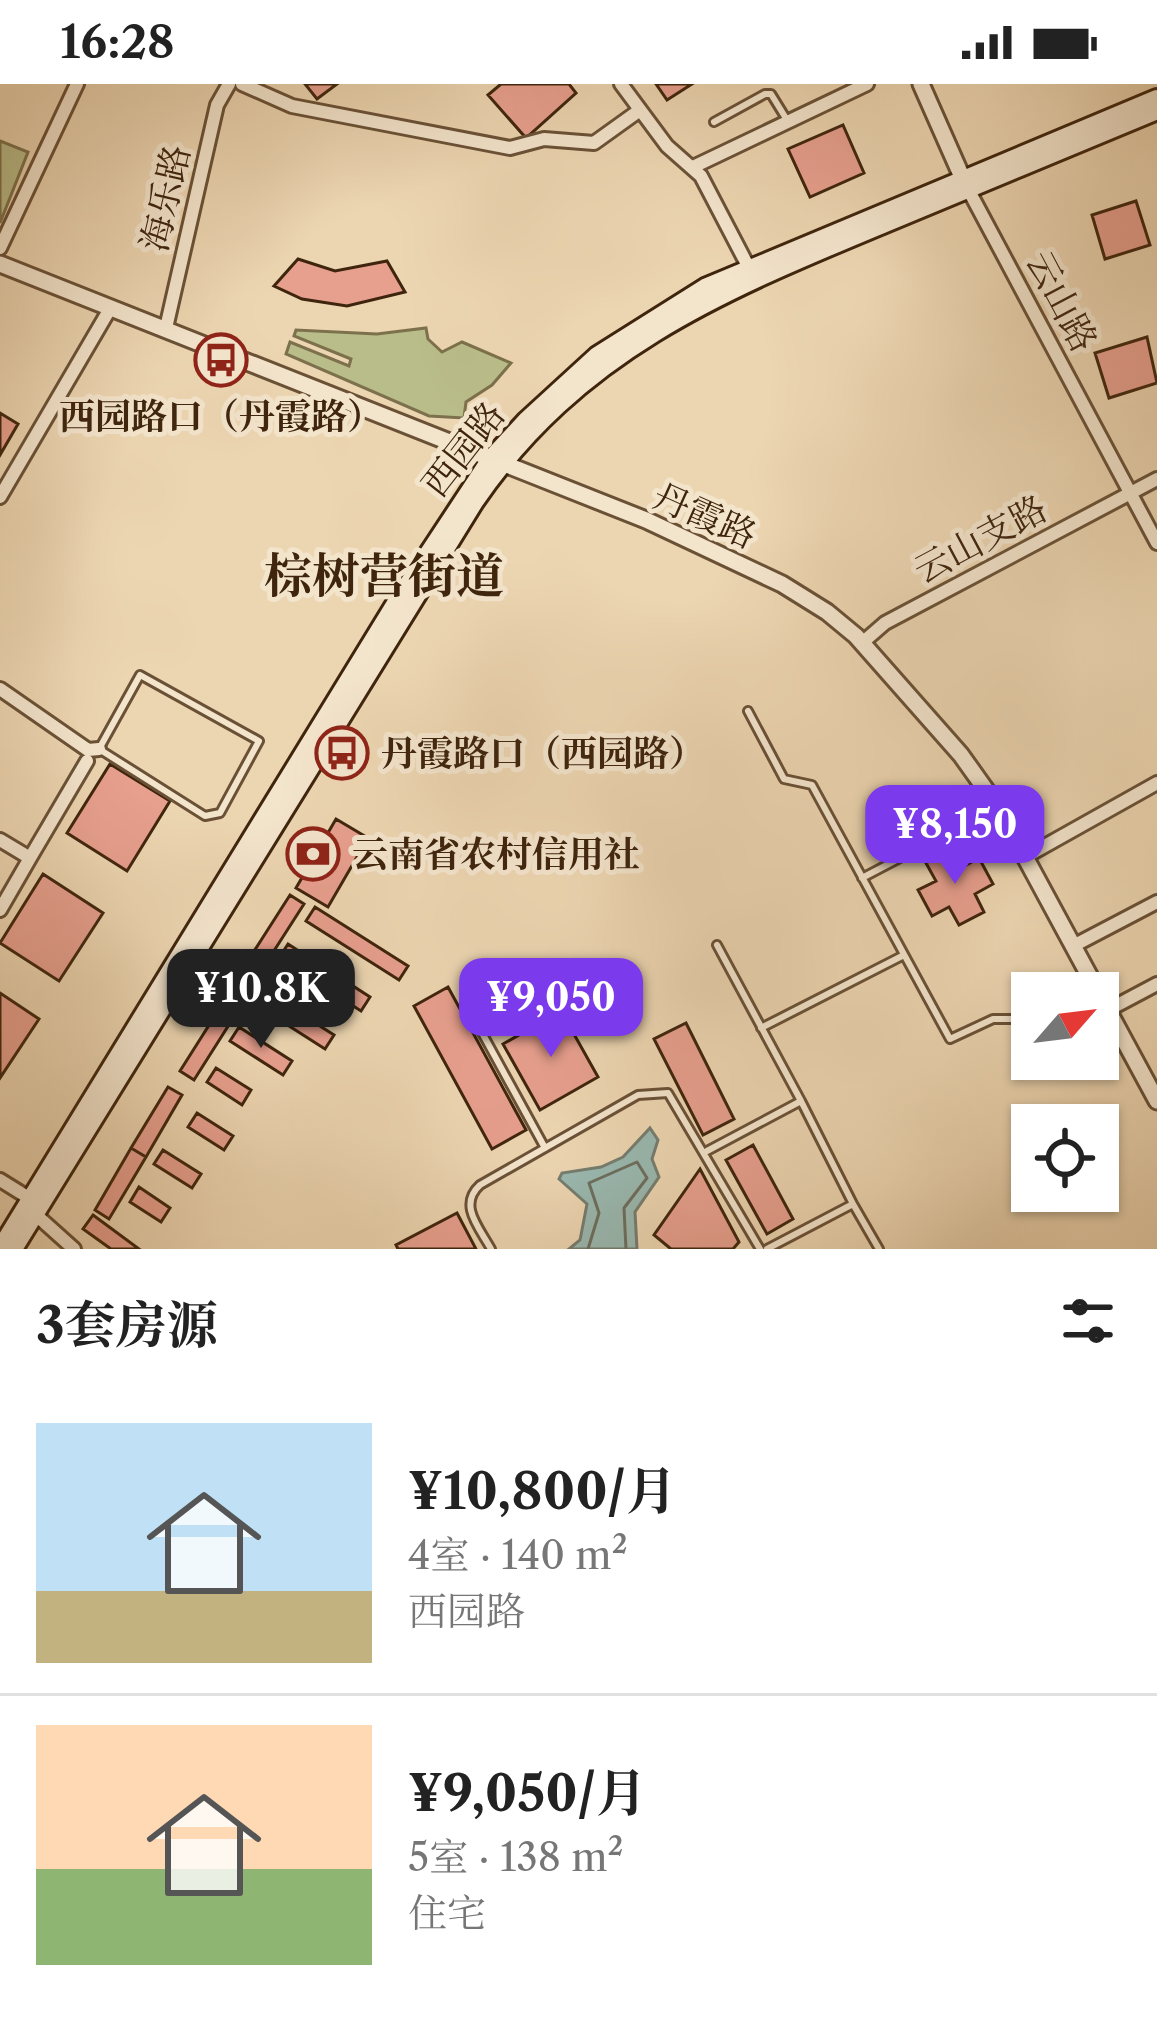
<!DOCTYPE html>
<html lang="zh">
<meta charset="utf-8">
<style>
body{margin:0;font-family:"Libre Caslon Text","Noto Serif SC",serif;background:#f2f2f2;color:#222;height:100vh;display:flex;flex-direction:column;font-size:45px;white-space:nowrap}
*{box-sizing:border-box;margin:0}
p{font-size:39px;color:#767676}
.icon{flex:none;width:66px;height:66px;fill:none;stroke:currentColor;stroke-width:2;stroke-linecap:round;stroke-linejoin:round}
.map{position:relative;height:1165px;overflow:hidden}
.drawer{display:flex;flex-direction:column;background:#fff;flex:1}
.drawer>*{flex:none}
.needle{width:78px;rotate:62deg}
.tools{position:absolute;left:1011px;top:888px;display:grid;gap:24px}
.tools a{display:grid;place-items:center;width:108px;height:108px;border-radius:0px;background:#fff;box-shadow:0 3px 9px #0004;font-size:60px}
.price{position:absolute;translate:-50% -102px;padding:0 27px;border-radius:24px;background:#7c3aed;color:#fff;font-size:39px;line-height:78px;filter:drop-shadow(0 3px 6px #0008)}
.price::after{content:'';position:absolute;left:50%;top:72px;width:36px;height:27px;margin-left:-18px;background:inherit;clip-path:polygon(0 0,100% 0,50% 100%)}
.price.on{background:#222;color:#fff}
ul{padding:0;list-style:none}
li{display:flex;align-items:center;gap:36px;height:300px;padding:0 36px}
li+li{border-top:3px solid #e0e0e0}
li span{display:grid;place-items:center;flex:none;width:336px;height:240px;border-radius:0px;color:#555}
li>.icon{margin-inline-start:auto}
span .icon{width:144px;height:144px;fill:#fffc;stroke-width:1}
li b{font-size:51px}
h2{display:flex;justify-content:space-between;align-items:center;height:144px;padding:0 36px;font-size:51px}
.status{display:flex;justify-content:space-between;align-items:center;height:84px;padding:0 60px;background:#fff;direction:ltr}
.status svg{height:33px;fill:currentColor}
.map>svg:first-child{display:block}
.green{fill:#b9bd8a;stroke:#7c714c;stroke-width:3}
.water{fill:#99b8b0;stroke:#757d6f;stroke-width:3}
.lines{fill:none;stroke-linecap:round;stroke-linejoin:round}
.shore{stroke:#6c6e5e;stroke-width:3}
.building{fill:#e79f8e;stroke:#3f250d;stroke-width:3}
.service-casing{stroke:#6a5136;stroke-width:12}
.minor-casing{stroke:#6a5136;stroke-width:18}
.tertiary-casing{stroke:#6a5136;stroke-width:21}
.secondary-casing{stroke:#3f250d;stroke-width:22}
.service{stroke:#f3e4cc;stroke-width:6}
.minor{stroke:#f3e4cc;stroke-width:12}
.tertiary{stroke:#f3e4cc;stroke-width:15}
.secondary{stroke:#f3e4cc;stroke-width:16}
.labels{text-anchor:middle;stroke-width:10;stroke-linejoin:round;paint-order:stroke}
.street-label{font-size:36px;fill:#3f250d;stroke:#f3e4cc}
.poi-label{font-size:36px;font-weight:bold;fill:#3f250d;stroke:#f3e4cc;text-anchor:start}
.district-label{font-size:48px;font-weight:bold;fill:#3f250d;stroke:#f3e4cc}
</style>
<div class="status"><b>16:28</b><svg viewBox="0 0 49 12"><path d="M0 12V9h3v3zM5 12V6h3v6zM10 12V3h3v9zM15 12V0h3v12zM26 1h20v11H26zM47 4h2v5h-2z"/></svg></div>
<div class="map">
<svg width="1157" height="1165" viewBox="0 0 1157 1165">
<rect width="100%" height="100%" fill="#ecd5b1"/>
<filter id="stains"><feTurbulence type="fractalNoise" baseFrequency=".00167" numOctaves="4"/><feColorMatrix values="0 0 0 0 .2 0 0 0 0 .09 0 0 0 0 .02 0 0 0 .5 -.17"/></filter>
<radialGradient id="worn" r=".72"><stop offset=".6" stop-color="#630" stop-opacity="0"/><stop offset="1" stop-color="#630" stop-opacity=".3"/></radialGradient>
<!-- green -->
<path class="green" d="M0,57L28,68L0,139Z
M426,244L428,255L442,268L462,258L511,279L492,301L466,318L464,334L429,332L286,270L290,258L349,282L351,275L294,252L296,246L377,250Z"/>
<!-- water -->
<path class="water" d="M650,1044L658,1056L652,1075L659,1093L635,1128L637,1165H569L580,1156L587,1120L559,1095L562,1089L601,1083L623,1073Z"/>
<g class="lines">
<!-- shore -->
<path class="shore" d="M588,1165L599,1129L589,1099L637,1078L647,1094L624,1124L626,1165"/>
</g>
<!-- building -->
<path class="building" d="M305,0H337L317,15Z
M501,0H569L576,9L526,54L488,11Z
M656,0H692L667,16Z
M843,41L864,89L810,113L788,65Z
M1136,117L1150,161L1105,175L1092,131Z
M298,175L335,187L387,177L405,208L347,222L302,215L274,202Z
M1147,253L1157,299L1109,314L1095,269Z
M0,329L18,340L0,371Z
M110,680L170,717L127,787L67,749Z
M336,735L368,754L328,823L296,804Z
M951,766L961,784L979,774L993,800L975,810L984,828L959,841L949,823L932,832L918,806L936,797L926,779Z
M43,790L103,829L59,897L0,859Z
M290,811L304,820L254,898L240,889Z
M315,823L408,882L399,896L306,837Z
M288,860L370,913L361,927L279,874Z
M259,903L334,951L325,965L250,917Z
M448,903L526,1046L492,1065L414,922Z
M230,908L244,917L194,996L180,987Z
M0,909L39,935L0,994Z
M561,927L598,993L540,1026L503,960Z
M686,939L734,1035L703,1051L654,955Z
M239,943L292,977L283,991L230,957Z
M216,984L251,1006L242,1021L207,998Z
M168,1003L182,1011L146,1073L131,1064Z
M197,1029L233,1052L224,1066L188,1043Z
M753,1061L793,1135L767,1150L726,1076Z
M131,1064L146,1073L109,1135L95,1126Z
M163,1066L201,1090L192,1104L154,1080Z
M700,1085L739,1158L733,1165H671L654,1151Z
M139,1103L170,1124L161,1138L130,1118Z
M457,1129L476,1165H398L396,1161Z
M93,1131L139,1165H111L83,1145Z"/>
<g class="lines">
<!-- service casing -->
<g class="service-casing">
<path id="service" d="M714,38L765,10H771L787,36
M140,591L259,657L220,729L205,732L99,665Z
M748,627L784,695L812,701L950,955L993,935H1032
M862,794L997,723
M717,861L801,1017
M474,934L545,1064
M761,944L904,871
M707,1067L801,1017L853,1120
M491,1165C479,1143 458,1121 480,1101L638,1011L668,1009L760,1165
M767,1165L853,1120L879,1165"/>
</g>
<!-- minor casing -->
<g class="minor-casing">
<path id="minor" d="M242,0L292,22L510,64L544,55L594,59L640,26
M621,0L667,62L701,92L749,184
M693,83L867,0
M968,105L1157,459
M0,164L77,0
M166,244L217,21L229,0
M0,413L111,223
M862,559L885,539L1157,395
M0,605L88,666L99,665
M0,756L30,774L0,826
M1025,773L1157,699
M30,774L87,677
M1073,862L1157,818
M1108,926L1157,900
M0,1096L29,1114
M35,1130L74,1165"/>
</g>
<!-- tertiary casing -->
<g class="tertiary-casing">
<path id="tertiary" d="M921,0L966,102
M0,180L646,436L782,500L827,528L856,552L961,671L998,723L1157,1017"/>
</g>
<!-- secondary casing -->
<g class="secondary-casing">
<path id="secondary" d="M0,1164L397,516L490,375L526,336L597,271L705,203L1157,14
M14,1165L475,418C579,266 722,208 885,140C976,102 1066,65 1157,27"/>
</g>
<!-- service -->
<use href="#service" class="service"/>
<!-- minor -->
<use href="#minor" class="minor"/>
<!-- tertiary -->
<use href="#tertiary" class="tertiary"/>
<!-- secondary -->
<use href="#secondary" class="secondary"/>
</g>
<!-- icons -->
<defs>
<g id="bus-ring" transform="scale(2.7)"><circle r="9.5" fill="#f3e4cc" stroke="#8f2418" stroke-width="1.5"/><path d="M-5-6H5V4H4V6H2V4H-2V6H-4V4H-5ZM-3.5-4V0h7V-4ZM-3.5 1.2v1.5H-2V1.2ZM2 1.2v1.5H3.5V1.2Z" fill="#8f2418"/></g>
<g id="bank-ring" transform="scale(2.7)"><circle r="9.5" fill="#f3e4cc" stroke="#8f2418" stroke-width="1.5"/><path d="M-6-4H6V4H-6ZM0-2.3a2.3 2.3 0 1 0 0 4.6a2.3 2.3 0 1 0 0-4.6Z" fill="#8f2418"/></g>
</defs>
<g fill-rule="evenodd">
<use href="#bus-ring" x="221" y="276"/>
<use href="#bus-ring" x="342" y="669"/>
<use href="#bank-ring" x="313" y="770"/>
</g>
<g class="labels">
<!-- street labels -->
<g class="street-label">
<text transform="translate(165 114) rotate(-77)" y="13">海乐路</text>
<text transform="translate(1062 217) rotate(62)" y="13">云山路</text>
<text transform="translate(463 365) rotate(-52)" y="13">西园路</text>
<text transform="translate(705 431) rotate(24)" y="13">丹霞路</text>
<text transform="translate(980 455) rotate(-28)" y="13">云山支路</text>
</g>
<!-- poi labels -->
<g class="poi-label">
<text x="221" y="345" text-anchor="middle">西园路口（丹霞路）</text>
<text x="381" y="682">丹霞路口（西园路）</text>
<text x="352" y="783">云南省农村信用社</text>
</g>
<!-- district labels -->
<g class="district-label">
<text x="384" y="509">棕树营街道</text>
</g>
</g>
<rect width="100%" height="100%" filter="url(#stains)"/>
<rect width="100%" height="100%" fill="url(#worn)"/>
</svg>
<div class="tools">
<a><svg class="needle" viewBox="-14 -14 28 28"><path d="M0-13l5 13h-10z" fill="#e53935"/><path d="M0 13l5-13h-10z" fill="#767676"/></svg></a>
<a><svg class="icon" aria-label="locate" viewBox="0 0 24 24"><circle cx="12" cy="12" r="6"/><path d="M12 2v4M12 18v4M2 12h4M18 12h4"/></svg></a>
</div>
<b class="price" style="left:955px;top:803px">¥8,150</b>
<b class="price on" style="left:261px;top:967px">¥10.8K</b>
<b class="price" style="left:551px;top:976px">¥9,050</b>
</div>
<section class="drawer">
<h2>3套房源<svg class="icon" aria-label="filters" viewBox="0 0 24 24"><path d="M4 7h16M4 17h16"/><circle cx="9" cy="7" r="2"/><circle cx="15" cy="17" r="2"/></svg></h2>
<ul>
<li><span style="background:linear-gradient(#bfe0f5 70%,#c2b280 0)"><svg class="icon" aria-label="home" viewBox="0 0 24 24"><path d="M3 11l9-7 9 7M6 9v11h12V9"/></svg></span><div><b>¥10,800/月</b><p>4室 · 140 m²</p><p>西园路</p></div></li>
<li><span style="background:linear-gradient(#ffd9b3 60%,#8fb573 0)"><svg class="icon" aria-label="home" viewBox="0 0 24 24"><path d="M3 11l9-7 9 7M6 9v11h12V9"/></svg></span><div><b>¥9,050/月</b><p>5室 · 138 m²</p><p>住宅</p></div></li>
</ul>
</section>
